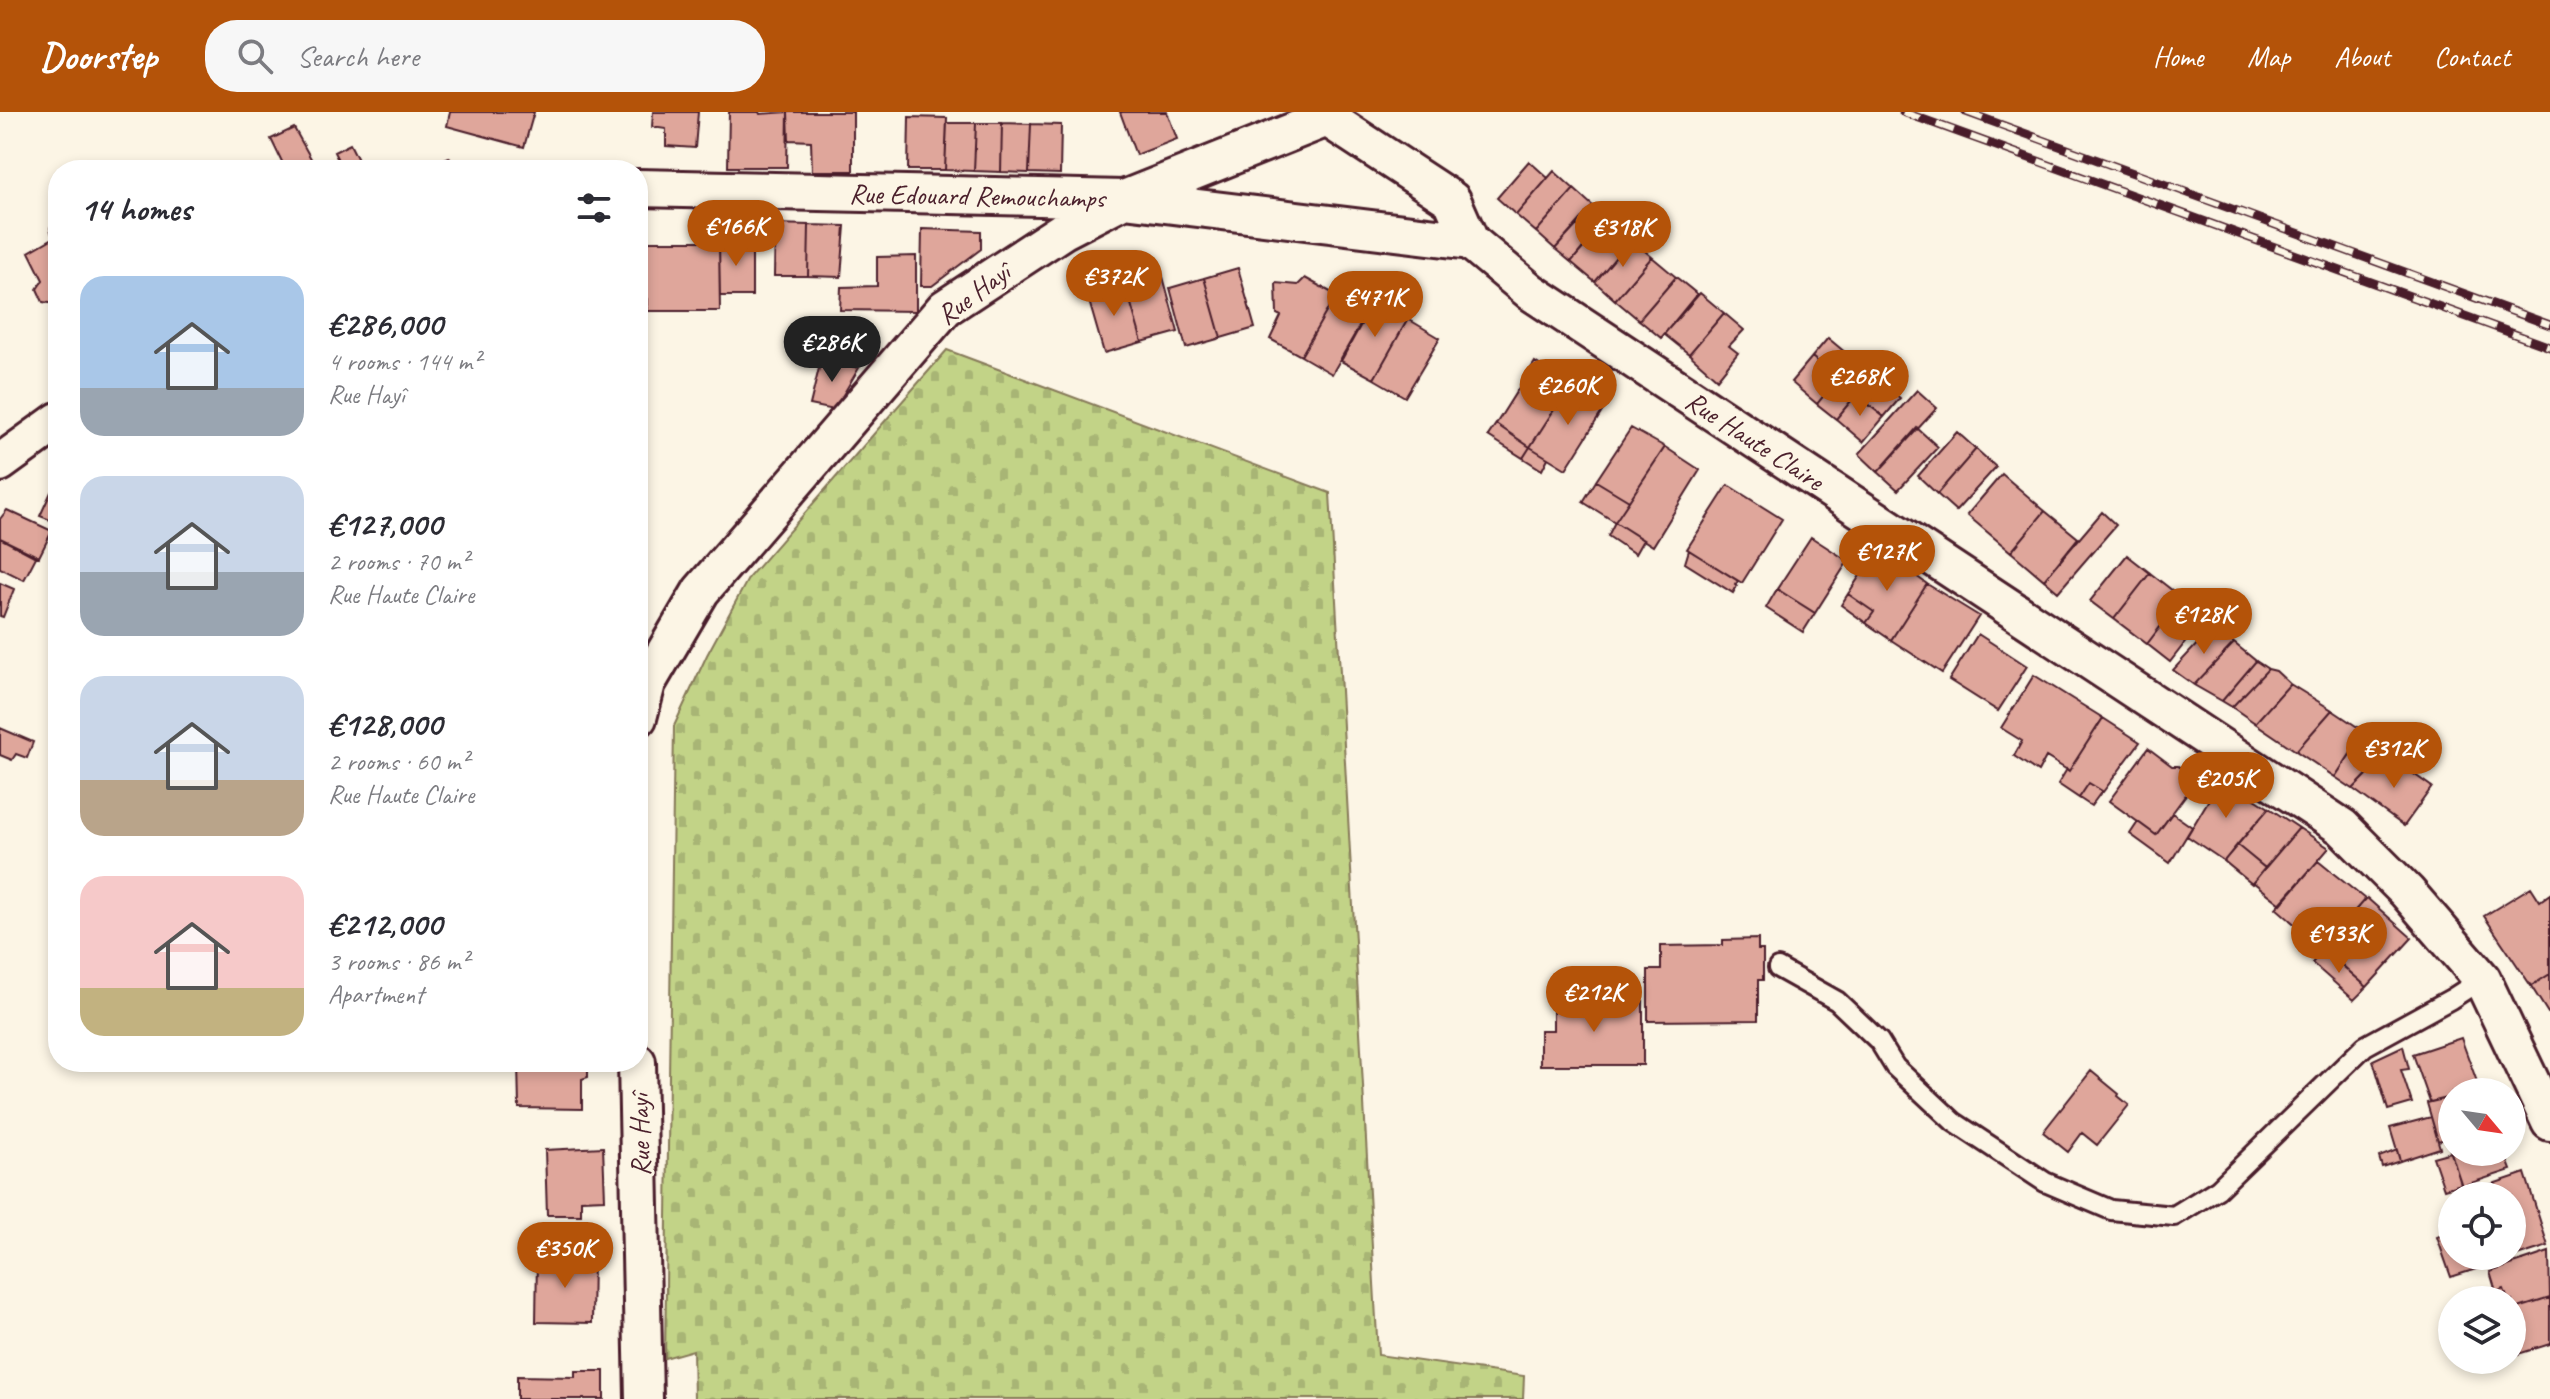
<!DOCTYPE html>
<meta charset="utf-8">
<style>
body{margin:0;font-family:Caveat,sans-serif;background:#f7f7f7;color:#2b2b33;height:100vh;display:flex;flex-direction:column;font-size:30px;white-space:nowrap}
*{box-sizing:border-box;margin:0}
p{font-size:26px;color:#7c7c81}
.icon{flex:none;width:44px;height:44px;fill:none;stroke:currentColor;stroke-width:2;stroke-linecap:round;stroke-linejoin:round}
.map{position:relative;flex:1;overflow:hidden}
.sheet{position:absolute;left:48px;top:48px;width:600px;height:912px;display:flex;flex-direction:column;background:#fff;border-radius:32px;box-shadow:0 4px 12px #0003}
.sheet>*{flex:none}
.needle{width:52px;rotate:119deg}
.buttons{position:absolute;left:2438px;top:966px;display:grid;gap:16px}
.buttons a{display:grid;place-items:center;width:88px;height:88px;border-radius:50%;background:#fff;box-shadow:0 4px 12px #0003;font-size:40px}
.price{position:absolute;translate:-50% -68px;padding:0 18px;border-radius:28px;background:#b45309;color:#fff;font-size:26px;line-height:52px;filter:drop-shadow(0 2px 4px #0008)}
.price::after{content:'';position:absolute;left:50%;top:48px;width:24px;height:18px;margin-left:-12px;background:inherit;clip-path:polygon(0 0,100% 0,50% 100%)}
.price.active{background:#222;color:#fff}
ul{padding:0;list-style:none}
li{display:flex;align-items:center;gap:24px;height:200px;padding:0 32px}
li span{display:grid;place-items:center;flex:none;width:224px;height:160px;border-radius:24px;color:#555}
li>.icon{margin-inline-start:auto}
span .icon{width:96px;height:96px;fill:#fffc;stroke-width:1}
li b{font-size:34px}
h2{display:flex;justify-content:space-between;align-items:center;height:96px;padding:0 32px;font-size:34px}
header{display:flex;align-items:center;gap:48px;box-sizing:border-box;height:112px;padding:0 40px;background:#b45309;color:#fff}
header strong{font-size:38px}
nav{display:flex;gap:44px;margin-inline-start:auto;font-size:28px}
.search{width:560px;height:72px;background:#f7f7f7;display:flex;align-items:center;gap:20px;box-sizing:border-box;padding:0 28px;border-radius:32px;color:#7c7c81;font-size:30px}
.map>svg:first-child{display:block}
.cemetery{fill:url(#cemetery-stones);stroke:#867959;stroke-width:2}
.building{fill:#dfa69b;stroke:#4a1f2b;stroke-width:2}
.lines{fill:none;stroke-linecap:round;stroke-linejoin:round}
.service-casing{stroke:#4a1f2b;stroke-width:24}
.minor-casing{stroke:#4a1f2b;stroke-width:42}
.service{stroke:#fcf5e5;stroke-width:18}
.minor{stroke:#fcf5e5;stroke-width:36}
.rail-casing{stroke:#4a1f2b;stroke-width:9}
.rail{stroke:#fcf5e5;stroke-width:6;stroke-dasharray:18;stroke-linecap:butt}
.labels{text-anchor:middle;stroke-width:6;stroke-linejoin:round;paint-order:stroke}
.street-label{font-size:28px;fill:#4a1f2b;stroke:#fcf5e5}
</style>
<header>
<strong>Doorstep</strong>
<div class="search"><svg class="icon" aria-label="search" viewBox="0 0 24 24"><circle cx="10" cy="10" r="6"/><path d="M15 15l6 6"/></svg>Search here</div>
<nav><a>Home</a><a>Map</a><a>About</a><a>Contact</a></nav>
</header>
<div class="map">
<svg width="2550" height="1287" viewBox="0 0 2550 1287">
<defs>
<pattern id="cemetery-stones" width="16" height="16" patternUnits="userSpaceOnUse" patternTransform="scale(2)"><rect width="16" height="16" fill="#c2d387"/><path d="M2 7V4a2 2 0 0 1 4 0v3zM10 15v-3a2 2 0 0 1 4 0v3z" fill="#a8b575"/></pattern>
</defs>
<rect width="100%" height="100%" fill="#fcf5e5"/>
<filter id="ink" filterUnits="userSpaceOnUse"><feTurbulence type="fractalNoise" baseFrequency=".0125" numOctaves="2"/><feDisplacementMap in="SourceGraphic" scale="16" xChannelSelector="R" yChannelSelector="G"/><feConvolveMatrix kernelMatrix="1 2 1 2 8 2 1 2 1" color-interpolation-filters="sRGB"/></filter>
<g filter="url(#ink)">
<!-- cemetery -->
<path class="cemetery" d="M947,238L1330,381L1378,1243L1524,1264L1523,1287H694L693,1238L665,1246L674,614L707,543L749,465Z"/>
<!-- building -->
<path class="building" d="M450,0H534L524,35L447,14Z
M653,0H698L695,36L666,34V17L652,15Z
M729,0H759L760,2L788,0L787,55H728Z
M788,0H853V59H812L811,29L789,28Z
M1120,0H1167L1177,27L1136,43Z
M909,5L947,6L945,58H908Z
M947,11H976L974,59L945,58Z
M976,11H1002L1001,60L974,59Z
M1002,11L1031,12L1029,61L1001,60Z
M1031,12L1061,13L1060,62L1029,61Z
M294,16L314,52L318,58H286L271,27Z
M350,32L363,58H343L334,40Z
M449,45L456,58H425L424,56Z
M1529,49L1548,66L1516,103L1497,86Z
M1554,59L1574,77L1536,120L1516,103Z
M1574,77L1593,94L1555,137L1536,120Z
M58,107V191L56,192L43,190L37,177L43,168L29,140L53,126L50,116L53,109Z
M1607,107L1631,127L1595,170L1571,150Z
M775,112L809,113L808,164H774Z
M809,113L845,114L841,165L808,164Z
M1577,113L1592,126L1571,150L1555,137Z
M922,117L981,119V137L932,174H921Z
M1631,127L1652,145L1615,188L1595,170Z
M647,129H719L720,199H647Z
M719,129H752V184H720Z
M916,144V199L840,198L841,175L877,174V145Z
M1652,145L1676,165L1639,208L1615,188Z
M1238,156L1255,216L1221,226L1204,166Z
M1162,161L1178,220L1142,230L1125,171Z
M1676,165L1697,182L1661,226L1639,208Z
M1204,166L1221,226L1186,236L1170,176Z
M1305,166L1336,183L1301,244L1270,227L1281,204L1277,202L1276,171L1298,173Z
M1125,171L1142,230L1104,241L1087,182Z
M1700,181L1724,201L1689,242L1664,222Z
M1336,183L1367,201L1332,262L1301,244Z
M1375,187L1408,207L1374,267L1341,249Z
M1724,201L1744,218L1729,234L1738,241L1717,267L1689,242Z
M1408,207L1440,226L1405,285L1374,267Z
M1828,226L1900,286L1884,305L1812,245Z
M1812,245L1837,267L1817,292L1791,270Z
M821,248L859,256L834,298L810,293Z
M1535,250L1570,273L1530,335L1496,312Z
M1837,267L1856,283L1836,307L1817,292Z
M1570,273L1605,295L1566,357L1530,335Z
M1917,278L1937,296L1878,360L1859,342Z
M1856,283L1884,305L1863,330L1836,307Z
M1496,312L1530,335L1523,346L1488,324Z
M1631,316L1665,335L1629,389L1596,369Z
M1917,316L1938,335L1898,378L1878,360Z
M1957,320L1976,337L1937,382L1918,364Z
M1530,335L1548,346L1542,358L1523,346Z
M1665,335L1700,358L1653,434L1615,410Z
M1976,337L1996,355L1956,399L1937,382Z
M2002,362L2045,399L2011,440L1967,403Z
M1596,369L1629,389L1615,410L1583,390Z
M1728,373L1782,407L1742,471L1687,437Z
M51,380L58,383V411L40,404Z
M7,398L52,419L39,445L0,426V407Z
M2045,399L2078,426L2044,468L2011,440Z
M2102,400L2116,413L2058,480L2044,468Z
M1615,410L1643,428L1635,442L1608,424Z
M1811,425L1848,449L1815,501L1777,477Z
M0,426L36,445L24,468L0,456Z
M1878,436L1927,472L1891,528L1866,511L1874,500L1848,482Z
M1689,438L1738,469L1735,473L1737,474L1733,481L1685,451Z
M2127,443L2150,461L2114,507L2090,489Z
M2150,461L2182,486L2147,532L2114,507Z
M0,471L14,477L3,505L0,504Z
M1927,472L1979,504L1942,561L1891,528Z
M1777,477L1815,501L1803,520L1766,496Z
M1848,482L1874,500L1866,511L1841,493Z
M2168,505L2191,523L2170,550L2147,532Z
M2214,514L2234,531L2194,573L2173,558Z
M1978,522L2027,554L1998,599L1949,568Z
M2234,531L2256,549L2222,589L2194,573Z
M2256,549L2268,557L2232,595L2222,589Z
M2268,557L2276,559L2290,572L2255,611L2232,595Z
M2034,563L2103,606L2069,659L2046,645L2038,660L2014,644L2022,629L2001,616Z
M2290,572L2332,598L2296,639L2255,611Z
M2332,598L2365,620L2335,665L2296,639Z
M2103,606L2140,630L2103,680L2089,671L2079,686L2058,672L2067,657L2069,659Z
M0,616L33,630L27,646L16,642L12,648L0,643Z
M2360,627L2388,641L2353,677L2335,665Z
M2148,636L2172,654H2178L2191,662L2196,669L2156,723L2109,689Z
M2387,643L2432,675L2404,714L2353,677Z
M2222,666L2269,696L2224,749L2187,724Z
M2089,671L2102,679L2091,694L2079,686Z
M2269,696L2299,716L2265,756L2237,733Z
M2172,701L2192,715L2170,751L2130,722L2138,710L2156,723Z
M2299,716L2329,736L2281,792L2253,770Z
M2237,733L2265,756L2252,772L2224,749Z
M2318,749L2365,787L2322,836L2276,796Z
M2531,775L2540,789L2550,782V862L2531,874L2484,804Z
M2367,786L2412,826L2367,875L2322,836Z
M1758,827V838H1763V868H1758V908L1648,909V858H1661V834L1723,833V828Z
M2324,837L2367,875L2354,888L2312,851Z
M2550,862V900L2548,901L2531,874Z
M1553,888L1643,889V953H1540V918H1553Z
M2461,926L2480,978L2452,980V985L2430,990L2413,942Z
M2403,934L2409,957L2401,958L2412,991L2388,998L2373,948Z
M518,950H588V965L582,967V997L519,996Z
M2091,959L2119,982L2118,984L2129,993L2097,1033L2082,1021L2068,1040L2043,1020Z
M2452,985V1025L2438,1029L2427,991Z
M2431,1005L2440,1036L2400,1049L2390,1016Z
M603,1035L605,1087L581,1088V1103H547L545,1038Z
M2397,1038L2400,1049L2382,1055L2379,1045Z
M2450,1038L2504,1040L2511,1058L2462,1074Z
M2451,1040L2461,1072L2444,1077L2433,1045Z
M2525,1061L2548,1134L2492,1152L2490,1144H2512V1084H2470L2469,1080Z
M2452,1119V1144H2490L2492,1152L2451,1165L2437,1125Z
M2549,1140L2550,1186L2512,1198V1188H2508L2504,1177L2496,1180L2490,1160Z
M593,1144L592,1211L536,1210L537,1145Z
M2495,1177L2496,1180L2504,1177L2508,1188H2461Z
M2550,1186V1232L2512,1244V1198Z
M575,1259H604V1287H517V1264L575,1265Z"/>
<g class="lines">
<!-- service casing -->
<g class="service-casing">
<path id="service" d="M1778,856L1837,889L1879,929L1895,955L1954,1010L2045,1070L2111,1098L2174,1104L2218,1077L2365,934L2451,887L2482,867"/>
</g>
<!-- minor casing -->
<g class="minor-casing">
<path id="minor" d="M1327,6L1452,88L1470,129L1531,180L2342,715L2407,780L2482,867L2550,1010
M638,76L1124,87L1470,129
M0,351L58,309
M638,606L647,571L701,479L945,196L1064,118L1124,87L1327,6
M637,950L644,1287"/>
</g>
<!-- service -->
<use href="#service" class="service"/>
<!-- minor -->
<use href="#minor" class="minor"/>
<!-- rail casing -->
<g class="rail-casing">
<path id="rail" d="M1903,0L2550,235
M1966,0L2550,213"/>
</g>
<!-- rail -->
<use href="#rail" class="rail"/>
</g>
</g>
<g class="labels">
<!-- street labels -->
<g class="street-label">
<text transform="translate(977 83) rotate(1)" y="10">Rue Edouard Remouchamps</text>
<text transform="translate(973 181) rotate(-37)" y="10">Rue Hayî</text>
<text transform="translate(1755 328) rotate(33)" y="10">Rue Haute Claire</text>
<text transform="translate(639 1023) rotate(-91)" y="10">Rue Hayî</text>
</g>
</g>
</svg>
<div class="buttons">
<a><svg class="needle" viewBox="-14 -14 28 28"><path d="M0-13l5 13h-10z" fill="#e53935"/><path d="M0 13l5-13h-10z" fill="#7c7c81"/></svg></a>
<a><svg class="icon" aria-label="locate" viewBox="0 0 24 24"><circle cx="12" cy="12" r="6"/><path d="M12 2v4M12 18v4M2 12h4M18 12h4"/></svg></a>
<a><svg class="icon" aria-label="layers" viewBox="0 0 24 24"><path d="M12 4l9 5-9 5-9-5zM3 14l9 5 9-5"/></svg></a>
</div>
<b class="price" style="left:736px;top:156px">€166K</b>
<b class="price" style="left:1623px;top:157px">€318K</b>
<b class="price" style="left:1114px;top:206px">€372K</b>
<b class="price" style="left:1375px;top:227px">€471K</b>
<b class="price active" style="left:832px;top:272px">€286K</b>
<b class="price" style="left:1860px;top:306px">€268K</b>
<b class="price" style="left:1568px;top:315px">€260K</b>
<b class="price" style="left:1887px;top:481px">€127K</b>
<b class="price" style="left:2204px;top:544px">€128K</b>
<b class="price" style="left:2394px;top:678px">€312K</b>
<b class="price" style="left:2226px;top:708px">€205K</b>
<b class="price" style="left:2339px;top:863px">€133K</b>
<b class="price" style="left:1594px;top:922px">€212K</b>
<b class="price" style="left:565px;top:1178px">€350K</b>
<section class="sheet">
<h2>14 homes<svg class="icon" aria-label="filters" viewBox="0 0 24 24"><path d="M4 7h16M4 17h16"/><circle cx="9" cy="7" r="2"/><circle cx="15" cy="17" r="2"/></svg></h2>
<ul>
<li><span style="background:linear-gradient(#a9c7e8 70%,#9aa5b1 0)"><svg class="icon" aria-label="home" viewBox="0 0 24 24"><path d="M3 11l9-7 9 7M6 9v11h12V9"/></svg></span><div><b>€286,000</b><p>4 rooms · 144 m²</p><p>Rue Hayî</p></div></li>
<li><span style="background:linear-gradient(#c9d6e8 60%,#9aa5b1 0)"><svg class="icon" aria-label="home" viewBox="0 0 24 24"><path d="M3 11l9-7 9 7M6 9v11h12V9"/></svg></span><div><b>€127,000</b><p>2 rooms · 70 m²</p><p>Rue Haute Claire</p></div></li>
<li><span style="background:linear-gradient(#c9d6e8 65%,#b9a48a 0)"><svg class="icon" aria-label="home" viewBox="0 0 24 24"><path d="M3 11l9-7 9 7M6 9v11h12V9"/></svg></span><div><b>€128,000</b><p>2 rooms · 60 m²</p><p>Rue Haute Claire</p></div></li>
<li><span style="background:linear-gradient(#f6c9c9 70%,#c2b280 0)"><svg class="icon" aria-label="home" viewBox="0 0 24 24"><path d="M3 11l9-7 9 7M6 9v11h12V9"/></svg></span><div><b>€212,000</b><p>3 rooms · 86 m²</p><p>Apartment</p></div></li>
</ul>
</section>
</div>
